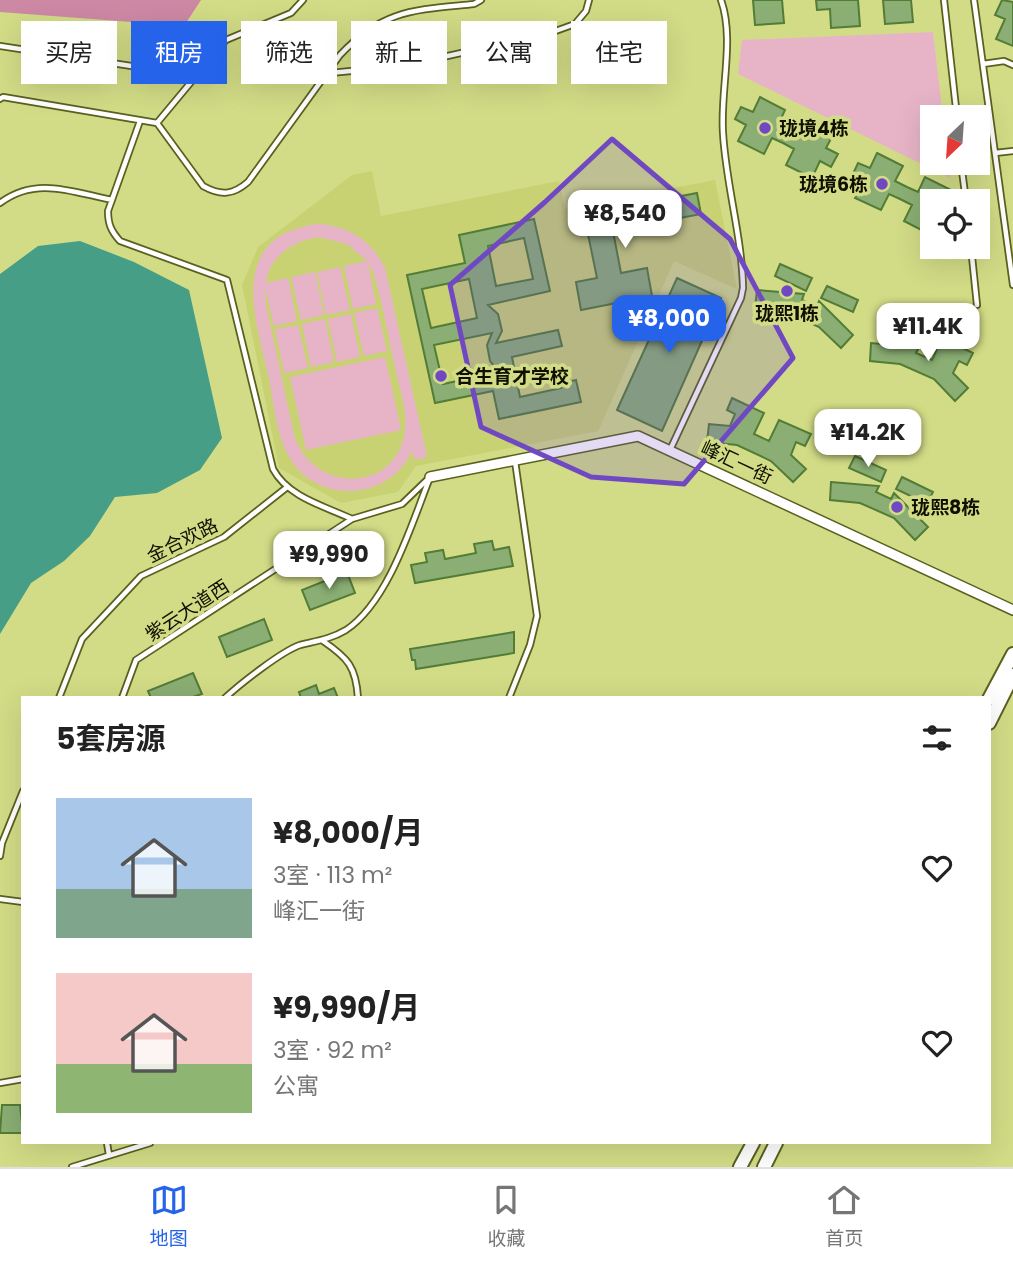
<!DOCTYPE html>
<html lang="zh">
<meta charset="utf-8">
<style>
body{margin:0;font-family:Poppins,"Noto Sans SC",sans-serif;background:#f6f6f6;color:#222;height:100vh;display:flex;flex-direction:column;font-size:26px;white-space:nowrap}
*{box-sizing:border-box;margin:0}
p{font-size:23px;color:#767676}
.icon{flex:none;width:38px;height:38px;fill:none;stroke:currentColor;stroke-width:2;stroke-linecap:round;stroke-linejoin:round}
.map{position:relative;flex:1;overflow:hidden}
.side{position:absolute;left:21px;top:696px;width:970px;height:448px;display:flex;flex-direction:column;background:#fff;border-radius:0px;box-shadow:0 7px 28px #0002}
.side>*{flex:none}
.top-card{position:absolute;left:21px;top:21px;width:971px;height:63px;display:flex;gap:14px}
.needle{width:46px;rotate:205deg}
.tools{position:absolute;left:920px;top:105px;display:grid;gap:14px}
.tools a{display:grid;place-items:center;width:70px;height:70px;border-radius:0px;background:#fff;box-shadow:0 7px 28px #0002;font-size:35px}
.price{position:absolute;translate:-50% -60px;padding:0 16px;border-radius:14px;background:#fff;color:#222;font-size:23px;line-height:46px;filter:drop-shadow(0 2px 4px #0008)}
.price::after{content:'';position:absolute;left:50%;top:42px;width:21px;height:16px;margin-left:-10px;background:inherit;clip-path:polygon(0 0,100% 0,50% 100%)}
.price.on{background:#2563eb;color:#fff}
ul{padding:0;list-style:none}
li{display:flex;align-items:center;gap:21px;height:175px;padding:0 35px}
li span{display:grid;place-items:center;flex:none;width:196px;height:140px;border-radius:0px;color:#555}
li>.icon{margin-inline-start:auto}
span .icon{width:84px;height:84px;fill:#fffc;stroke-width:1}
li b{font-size:30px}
h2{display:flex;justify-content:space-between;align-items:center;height:84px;padding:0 35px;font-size:30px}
.pill{padding:0 24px;border-radius:0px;background:#fff;box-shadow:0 7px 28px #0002;font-size:24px;line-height:63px}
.pill.on{background:#2563eb;color:#fff}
.dock{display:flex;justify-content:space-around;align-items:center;height:98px;border-top:2px solid #e0e0e0;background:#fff;font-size:19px;color:#767676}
.dock a{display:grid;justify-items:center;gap:4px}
.dock .on{color:#2563eb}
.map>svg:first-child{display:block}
.built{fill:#c8d273}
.green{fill:#e7b4c7;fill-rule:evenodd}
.forest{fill:#cd88a4}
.water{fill:#479e87}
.building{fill:#8aae73;stroke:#537c36;stroke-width:2;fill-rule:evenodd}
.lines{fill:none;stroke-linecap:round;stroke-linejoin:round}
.lane-casing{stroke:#5a601f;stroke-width:8}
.street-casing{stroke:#5a601f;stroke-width:12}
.secondary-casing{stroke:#5a601f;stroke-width:16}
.lane{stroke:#fff;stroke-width:4.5}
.street{stroke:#fff;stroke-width:9}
.secondary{stroke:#fff;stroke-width:12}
.marked{fill:#7049c2;fill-opacity:0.2;stroke:#7049c2;stroke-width:5;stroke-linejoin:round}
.poi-dot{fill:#7049c2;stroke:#d2dc86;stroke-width:2.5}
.labels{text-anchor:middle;stroke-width:7;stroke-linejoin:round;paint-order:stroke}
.poi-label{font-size:19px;font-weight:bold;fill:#0f1000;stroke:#d2dc86;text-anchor:start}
.street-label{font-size:19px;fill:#0f1000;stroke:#d2dc86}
</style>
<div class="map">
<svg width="1013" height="1167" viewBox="0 0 1013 1167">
<rect width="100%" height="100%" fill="#d2dc86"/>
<!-- built -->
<path class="built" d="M372,171L381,216L559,181L565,209L715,180L737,289L674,261L598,431L416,466L398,492L341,503L279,468L242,285L258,247L352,175Z"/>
<!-- green -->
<path class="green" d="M933,32L943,117H933V163H948L950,178L738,74L742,40Z
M318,224C349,226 371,240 385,268L427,457L415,460L412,451C390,500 320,505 291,460C276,437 274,404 269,378C255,317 226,236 318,224ZM319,237L347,244L367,261L344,266L353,309L376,304L368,263L373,272C383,303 388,336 395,367C399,387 408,411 405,431C396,495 312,493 294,435L266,305L265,288L274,326L297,321L288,278L266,283C269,256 294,240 319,237Z
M340,267L350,310L326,315L317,272Z
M315,272L324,315L301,320L291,277Z
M377,308L387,351L364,356L354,313Z
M351,314L360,357L337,362L328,319Z
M325,319L334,362L311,367L302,324Z
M298,325L308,368L284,373L275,329Z
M385,357L401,430L306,450L290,377Z"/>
<!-- forest -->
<path class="forest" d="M0,0H201L184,26L0,12Z"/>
<!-- water -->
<path class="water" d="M80,241L134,262L189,290L222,438L200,470L157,493L115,497L90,536L64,561L31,583L0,634V274L38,246Z"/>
<!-- building -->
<path class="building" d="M753,0H782L784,23L755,25Z
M816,0H858L860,26L831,28L830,9L817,10Z
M883,0H911L913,22L885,24Z
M1002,0L1013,2V46L996,39L1005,19L995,15Z
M760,97L785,110L778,125L789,130L801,136L808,121L834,133L826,148L838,154L831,167L820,161L812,178L786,165L794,149L783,143L772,138L764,154L738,141L746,125L735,119L741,107L753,112Z
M877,153L903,166L895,181L907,187L918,192L925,177L951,190L945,201H933V227L929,234L904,221L912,205L900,199L889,194L881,210L855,198L863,181L852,176L858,163L870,168Z
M697,193L701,214L613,231L621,273L647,268L652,296L581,310L576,282L597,278L584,215Z
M534,219L550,291L488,305L498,314L502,331L496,343L558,330L562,346L512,357L520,397L561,388L560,384L576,380L581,402L499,419L493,391L435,403L407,275L465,263L459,235ZM524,238L533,279L496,286L488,246ZM469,279L477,318L431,328L422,289ZM492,333L487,345L490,361L499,372L443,384L434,345Z
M780,264L812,278L806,291L775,276Z
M677,278L721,298L662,431L617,410Z
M827,286L858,300L853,312L821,298Z
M757,290L804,294L802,300L817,307L819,301L853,335L841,348L819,327L785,311L755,308Z
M895,317L926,331L921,343L889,329Z
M942,338L973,353L967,365L959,361L953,373L968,388L955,401L934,379L900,364L870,361L871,343L919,347L916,353L932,360Z
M732,398L764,413L754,434L769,441L779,420L811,434L805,446L796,442L791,455L806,469L793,482L771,461L737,445L707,442L709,424L730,426L735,414L727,410Z
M855,456L886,470L881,482L849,468Z
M902,477L933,492L927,504L896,489Z
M831,482L879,486L876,492L891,499L894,493L928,527L915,540L894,518L860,503L830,500Z
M492,541L494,550L509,547L513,566L415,583L411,565L427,562L425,553L443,550L445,559L476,553L474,544Z
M347,572L355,593L310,610L302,590Z
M264,619L272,640L227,657L219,637Z
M514,632V653L416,669L415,660H412L410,649Z
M193,673L202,694L190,698H151L148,691Z
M316,685L319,694L334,688L338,698H301L299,692Z
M2,1105H20L23,1133H0Z"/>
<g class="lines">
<!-- lane casing -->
<g class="lane-casing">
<path id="lane" d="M944,0L957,117
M974,0L1013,285
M0,46L197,76
M983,64L1004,61L1013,65
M330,73L403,66L550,33L575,24L586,11L589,0
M0,99L3,97L157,123
M140,121L108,211C108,224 111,231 120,241L227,280L273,469C288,497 324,506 352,519
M157,123L203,186C221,196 233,195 248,182L340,55C383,9 415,10 474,4L481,0
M157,123L226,40L291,13L303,0
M995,153L1013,151
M961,163L966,201
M0,203C36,176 72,192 112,200
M971,247L977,305
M670,450L741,298L743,288C742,236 726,185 723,133C720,90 735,39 721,0
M323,641C348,658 356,667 358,698
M59,698L82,639L141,576L224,537L286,488
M122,698L136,660L352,519L402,504L429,478
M225,698C240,684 282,651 300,645C316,641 331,639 346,630C388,602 411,526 429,480
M509,698L530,645L537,616L515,461
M0,856L2,843L23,791
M0,899L23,902
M0,1083L23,1079
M107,1143L109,1155
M72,1167L150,1143"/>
</g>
<!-- street casing -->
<g class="street-casing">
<path id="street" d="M430,477L638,436L1013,610"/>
</g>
<!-- secondary casing -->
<g class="secondary-casing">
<path id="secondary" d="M989,699L1013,654
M989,723L1013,675
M740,1167L753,1143
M764,1167L776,1143"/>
</g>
<!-- lane -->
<use href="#lane" class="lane"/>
<!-- street -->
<use href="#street" class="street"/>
<!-- secondary -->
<use href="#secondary" class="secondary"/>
</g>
<!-- marked area -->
<path class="marked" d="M612,139L730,239L793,358L684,484L591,477L481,427L450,285L545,202Z"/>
<!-- markers -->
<g class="poi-dot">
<circle cx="765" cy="128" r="7"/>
<circle cx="882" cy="184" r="7"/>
<circle cx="787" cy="291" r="7"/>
<circle cx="441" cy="376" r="7"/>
<circle cx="897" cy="507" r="7"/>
</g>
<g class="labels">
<!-- poi labels -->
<g class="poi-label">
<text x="779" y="135">珑境4栋</text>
<text x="868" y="191" text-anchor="end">珑境6栋</text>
<text x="787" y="320" text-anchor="middle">珑熙1栋</text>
<text x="455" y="383">合生育才学校</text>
<text x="911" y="514">珑熙8栋</text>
</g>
<!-- street labels -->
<g class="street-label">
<text transform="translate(737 462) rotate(25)" y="7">峰汇一街</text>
<text transform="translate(182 540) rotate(-26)" y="7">金合欢路</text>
<text transform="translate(187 610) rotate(-33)" y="7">紫云大道西</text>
</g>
</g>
</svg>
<div class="tools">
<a><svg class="needle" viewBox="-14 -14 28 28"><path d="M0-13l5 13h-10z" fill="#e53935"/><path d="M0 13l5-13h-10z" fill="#767676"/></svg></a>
<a><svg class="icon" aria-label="locate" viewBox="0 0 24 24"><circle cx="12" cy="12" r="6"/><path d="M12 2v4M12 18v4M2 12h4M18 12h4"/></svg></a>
</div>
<b class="price" style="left:625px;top:250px">¥8,540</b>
<b class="price on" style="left:669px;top:355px">¥8,000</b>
<b class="price" style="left:928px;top:363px">¥11.4K</b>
<b class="price" style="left:868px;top:469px">¥14.2K</b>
<b class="price" style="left:329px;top:591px">¥9,990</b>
<div class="top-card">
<a class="pill">买房</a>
<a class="pill on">租房</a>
<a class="pill">筛选</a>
<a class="pill">新上</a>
<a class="pill">公寓</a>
<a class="pill">住宅</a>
</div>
<section class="side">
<h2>5套房源<svg class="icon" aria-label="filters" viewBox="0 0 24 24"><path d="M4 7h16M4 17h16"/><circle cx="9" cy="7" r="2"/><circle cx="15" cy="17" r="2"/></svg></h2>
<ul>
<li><span style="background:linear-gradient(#a9c7e8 65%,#7fa58c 0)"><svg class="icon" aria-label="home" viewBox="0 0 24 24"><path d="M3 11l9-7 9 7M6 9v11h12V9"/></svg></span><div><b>¥8,000/月</b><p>3室 · 113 m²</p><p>峰汇一街</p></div><svg class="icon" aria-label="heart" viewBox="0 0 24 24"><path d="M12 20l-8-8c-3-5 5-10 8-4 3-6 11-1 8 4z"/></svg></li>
<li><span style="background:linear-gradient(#f6c9c9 65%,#8fb573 0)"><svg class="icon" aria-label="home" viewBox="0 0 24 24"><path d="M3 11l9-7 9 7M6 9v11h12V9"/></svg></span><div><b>¥9,990/月</b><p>3室 · 92 m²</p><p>公寓</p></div><svg class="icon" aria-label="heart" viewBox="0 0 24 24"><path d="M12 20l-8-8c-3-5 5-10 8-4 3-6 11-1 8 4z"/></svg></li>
</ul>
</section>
</div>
<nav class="dock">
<a class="on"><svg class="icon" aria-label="map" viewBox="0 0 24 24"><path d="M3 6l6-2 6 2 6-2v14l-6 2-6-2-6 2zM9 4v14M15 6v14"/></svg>地图</a>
<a><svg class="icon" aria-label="saved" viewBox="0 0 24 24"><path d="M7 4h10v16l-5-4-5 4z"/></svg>收藏</a>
<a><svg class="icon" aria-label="home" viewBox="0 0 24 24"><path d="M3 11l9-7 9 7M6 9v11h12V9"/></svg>首页</a>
</nav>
